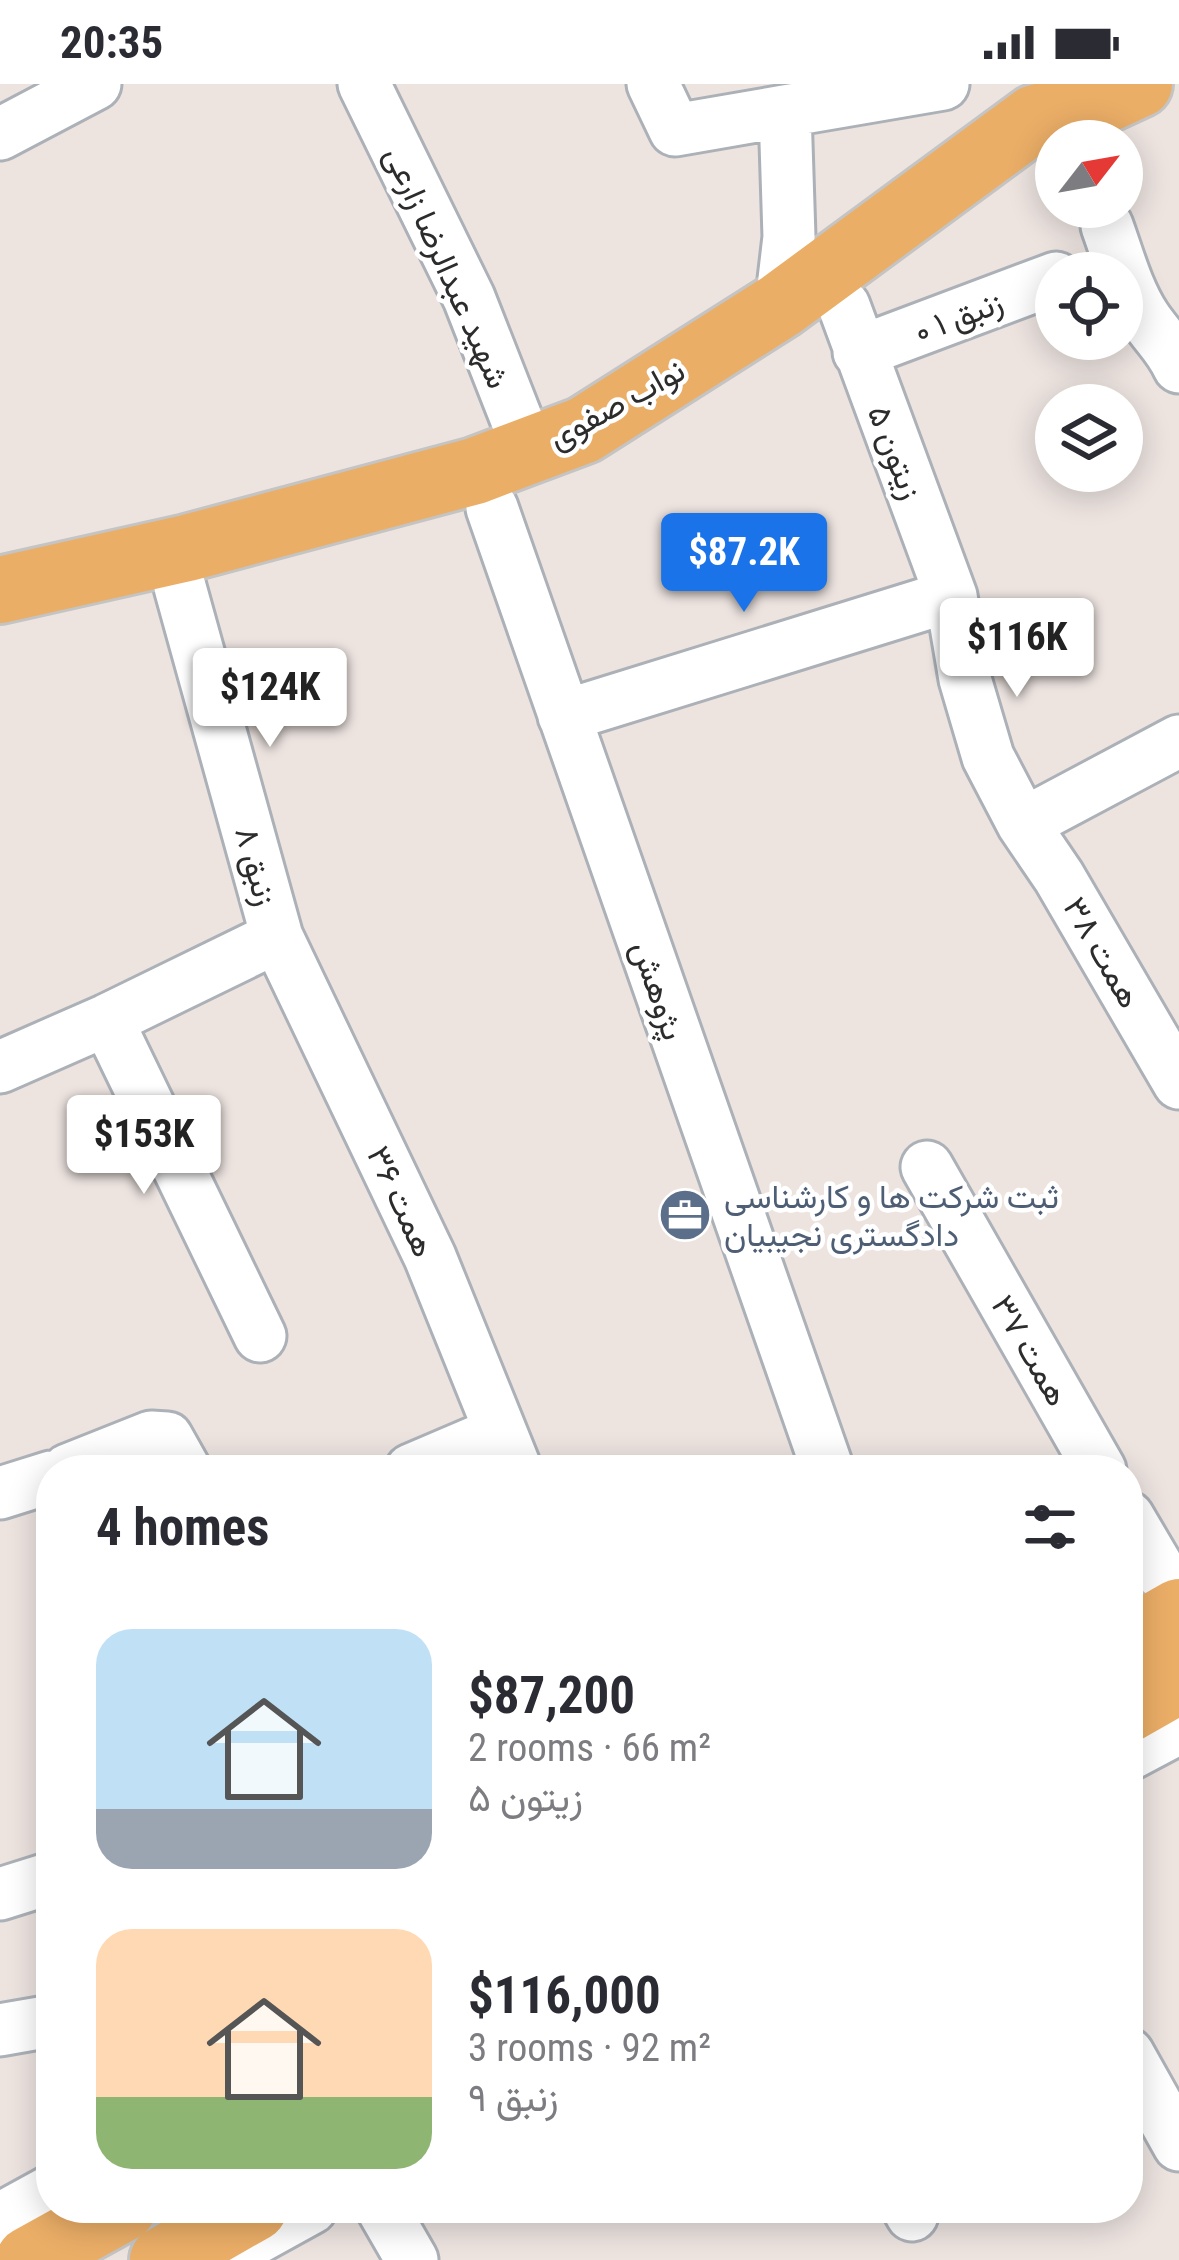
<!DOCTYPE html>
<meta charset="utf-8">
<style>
body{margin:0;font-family:"Roboto Condensed",Vazirmatn,sans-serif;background:#f2f2f3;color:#2b2b33;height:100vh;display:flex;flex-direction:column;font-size:45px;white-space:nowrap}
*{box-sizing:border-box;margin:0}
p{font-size:39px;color:#7c7c81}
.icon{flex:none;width:66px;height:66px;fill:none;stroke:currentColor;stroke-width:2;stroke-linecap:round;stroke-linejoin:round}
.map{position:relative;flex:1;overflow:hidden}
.sheet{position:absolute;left:36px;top:1371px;width:1107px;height:768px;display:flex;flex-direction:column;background:#fff;border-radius:48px;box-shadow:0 6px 30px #0003}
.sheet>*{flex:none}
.needle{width:78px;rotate:59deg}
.controls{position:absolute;left:1035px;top:36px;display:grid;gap:24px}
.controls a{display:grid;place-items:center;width:108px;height:108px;border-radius:50%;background:#fff;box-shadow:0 6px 30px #0003;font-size:60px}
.price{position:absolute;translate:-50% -102px;padding:0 27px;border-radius:12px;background:#fff;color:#222;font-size:39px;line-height:78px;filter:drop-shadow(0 3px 6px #0008)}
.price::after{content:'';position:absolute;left:50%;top:72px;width:36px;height:27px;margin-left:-18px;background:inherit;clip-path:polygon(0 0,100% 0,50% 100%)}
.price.current{background:#1a73e8;color:#fff}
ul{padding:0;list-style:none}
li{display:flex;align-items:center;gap:36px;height:300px;padding:0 60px}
li span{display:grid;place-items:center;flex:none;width:336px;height:240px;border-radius:36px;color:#555}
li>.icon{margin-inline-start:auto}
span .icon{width:144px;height:144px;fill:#fffc;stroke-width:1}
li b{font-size:51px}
h2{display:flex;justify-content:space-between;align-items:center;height:144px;padding:0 60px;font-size:51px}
.status{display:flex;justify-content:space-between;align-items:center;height:84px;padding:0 60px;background:#fff;direction:ltr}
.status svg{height:33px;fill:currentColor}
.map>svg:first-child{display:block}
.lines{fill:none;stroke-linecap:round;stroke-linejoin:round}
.minor-casing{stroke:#acb1b8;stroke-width:57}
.major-casing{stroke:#c4c4c4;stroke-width:72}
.minor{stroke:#fff;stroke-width:51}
.major{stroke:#ebae67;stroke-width:66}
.labels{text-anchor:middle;stroke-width:9;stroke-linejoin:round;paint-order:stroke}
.street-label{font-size:33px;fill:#2c2c2c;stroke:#fff}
.service-label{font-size:33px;fill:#4e5e75;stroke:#fff;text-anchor:start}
</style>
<div class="status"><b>20:35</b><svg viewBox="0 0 49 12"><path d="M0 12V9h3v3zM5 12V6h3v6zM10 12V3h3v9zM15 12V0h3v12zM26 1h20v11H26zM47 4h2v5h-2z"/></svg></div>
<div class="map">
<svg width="1179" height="2176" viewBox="0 0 1179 2176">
<rect width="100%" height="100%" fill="#ede4e0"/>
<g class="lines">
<!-- minor casing -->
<g class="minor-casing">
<path id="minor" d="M364,0L469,214L529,367
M653,0L675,46L785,27L789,153L781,221
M785,27L943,0
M0,50L95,0
M1107,142C1118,172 1127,207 1145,234C1157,252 1170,263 1179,283
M844,222L951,512L965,595L988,673L1023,740L1059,793L1179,999
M859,268L1056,194
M492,424L828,1386
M180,503L277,853L430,1173L516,1386
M564,632L951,512
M1023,740L1179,657
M107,936L260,1252
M0,983L107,936L277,853
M927,1083L1100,1386
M68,1386L151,1353L167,1354L185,1386
M411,1386L500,1348
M0,1409L51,1393
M1128,1433L1161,1489
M1128,1671L1179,1644
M0,1810L51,1794
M0,1946L51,1937
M1128,1970L1179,2061
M382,2124L412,2176
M908,2124L912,2131
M0,2135L51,2107
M222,2173L311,2124"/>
</g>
<!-- major casing -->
<g class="major-casing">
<path id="major" d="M0,506L187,464L475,387L584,346L781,221L1035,34L1100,18L1139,0
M1128,1557L1179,1528
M1128,1625L1179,1596
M29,2176L123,2124
M163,2176L254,2124"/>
</g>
<!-- minor -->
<use href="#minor" class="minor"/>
<!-- major -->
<use href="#major" class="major"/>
</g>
<!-- icons -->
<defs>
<g id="office-disc" transform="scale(2.7)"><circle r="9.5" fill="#5c6f8a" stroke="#fff"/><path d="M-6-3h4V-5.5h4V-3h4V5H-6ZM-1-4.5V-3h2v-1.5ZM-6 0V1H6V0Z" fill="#fff"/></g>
</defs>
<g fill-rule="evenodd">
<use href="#office-disc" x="685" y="1131"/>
</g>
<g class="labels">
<!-- street labels -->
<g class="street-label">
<text transform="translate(448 183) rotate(66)" y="12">شهید عبدالرضا زارعی</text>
<text transform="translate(958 232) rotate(-21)" y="12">زنبق ۱ ۰</text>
<text transform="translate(616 319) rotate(-29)" y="12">نواب صفوی</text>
<text transform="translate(896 368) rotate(69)" y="12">زیتون ۵</text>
<text transform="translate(257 782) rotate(75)" y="12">زنبق ۸</text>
<text transform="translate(1103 868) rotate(60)" y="12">همت ۳۸</text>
<text transform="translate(659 906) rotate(71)" y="12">پژوهش</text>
<text transform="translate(402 1117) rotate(65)" y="12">همت ۳۶</text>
<text transform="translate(1031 1266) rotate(60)" y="12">همت ۳۷</text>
</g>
<!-- service labels -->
<g class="service-label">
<text x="724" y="1124">ثبت شرکت ها و کارشناسی<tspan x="724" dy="38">دادگستری نجیبیان</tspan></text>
</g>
</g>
</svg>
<div class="controls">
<a><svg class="needle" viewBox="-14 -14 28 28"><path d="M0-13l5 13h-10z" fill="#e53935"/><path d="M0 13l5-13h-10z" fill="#7c7c81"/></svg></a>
<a><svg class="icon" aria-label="locate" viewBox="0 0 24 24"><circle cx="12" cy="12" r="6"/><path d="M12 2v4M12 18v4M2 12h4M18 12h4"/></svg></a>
<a><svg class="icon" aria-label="layers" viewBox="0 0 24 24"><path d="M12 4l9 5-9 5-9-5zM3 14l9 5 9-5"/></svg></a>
</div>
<b class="price current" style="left:744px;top:531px">$87.2K</b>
<b class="price" style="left:1017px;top:616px">$116K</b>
<b class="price" style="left:270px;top:666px">$124K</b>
<b class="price" style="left:144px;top:1113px">$153K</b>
<section class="sheet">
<h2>4 homes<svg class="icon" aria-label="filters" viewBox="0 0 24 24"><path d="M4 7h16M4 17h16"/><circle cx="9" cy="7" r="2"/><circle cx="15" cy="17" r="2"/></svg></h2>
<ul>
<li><span style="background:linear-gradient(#bfe0f5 75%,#9aa5b1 0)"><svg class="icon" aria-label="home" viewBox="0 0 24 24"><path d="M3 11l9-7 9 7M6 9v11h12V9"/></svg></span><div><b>$87,200</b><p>2 rooms · 66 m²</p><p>زیتون ۵</p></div></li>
<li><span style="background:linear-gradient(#ffd9b3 70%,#8fb573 0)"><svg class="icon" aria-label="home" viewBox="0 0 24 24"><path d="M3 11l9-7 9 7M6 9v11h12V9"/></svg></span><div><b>$116,000</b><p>3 rooms · 92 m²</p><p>زنبق ۹</p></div></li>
</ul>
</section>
</div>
